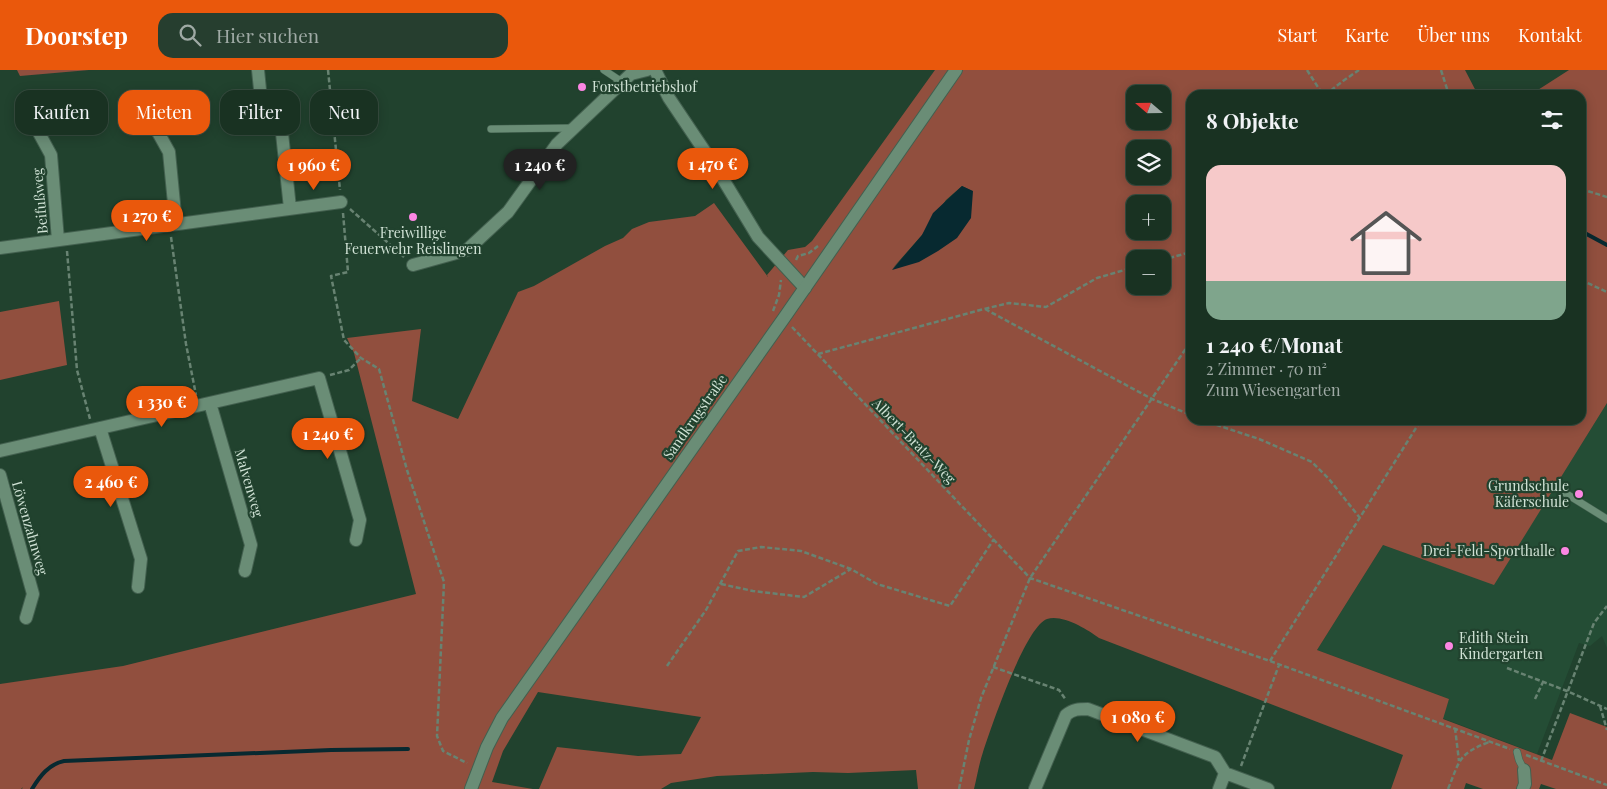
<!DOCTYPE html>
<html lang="de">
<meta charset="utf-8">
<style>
body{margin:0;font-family:"Playfair Display",serif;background:#263e2f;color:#f1f3f6;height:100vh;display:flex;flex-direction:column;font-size:19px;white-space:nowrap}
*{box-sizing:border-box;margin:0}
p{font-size:16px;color:#9faaa5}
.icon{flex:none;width:28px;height:28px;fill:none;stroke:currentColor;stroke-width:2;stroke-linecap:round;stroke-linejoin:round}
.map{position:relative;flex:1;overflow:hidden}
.panel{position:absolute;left:1186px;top:20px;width:400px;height:335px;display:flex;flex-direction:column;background:#193222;border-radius:15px;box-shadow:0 2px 12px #0003,0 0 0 1px #374d40}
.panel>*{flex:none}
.guide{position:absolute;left:15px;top:20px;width:475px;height:45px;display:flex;gap:10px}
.needle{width:32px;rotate:290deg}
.fabs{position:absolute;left:1126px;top:15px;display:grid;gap:10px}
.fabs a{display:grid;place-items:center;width:45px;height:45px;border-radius:10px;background:#193222;box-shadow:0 2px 12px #0003,0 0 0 1px #374d40;font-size:25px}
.price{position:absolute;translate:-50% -42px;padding:0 11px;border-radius:18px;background:#ea580c;color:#fff;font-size:16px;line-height:32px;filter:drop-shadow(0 1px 2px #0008)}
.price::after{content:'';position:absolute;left:50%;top:30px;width:15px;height:11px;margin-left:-8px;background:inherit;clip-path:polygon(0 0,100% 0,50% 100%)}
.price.selected{background:#222;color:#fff}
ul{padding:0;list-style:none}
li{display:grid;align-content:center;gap:10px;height:265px;padding:0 20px}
li span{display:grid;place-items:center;height:155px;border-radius:15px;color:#555}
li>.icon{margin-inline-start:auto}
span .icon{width:90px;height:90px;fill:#fffc;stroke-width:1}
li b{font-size:21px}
h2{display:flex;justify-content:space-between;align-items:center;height:60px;padding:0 20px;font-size:21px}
.tag{padding:0 18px;border-radius:15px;background:#193222;box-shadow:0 2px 12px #0003,0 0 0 1px #374d40;font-size:18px;line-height:45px}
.tag.selected{background:#ea580c;color:#fff}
header{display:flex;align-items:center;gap:30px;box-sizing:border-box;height:70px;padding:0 25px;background:#ea580c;color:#fff}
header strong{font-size:24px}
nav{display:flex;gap:28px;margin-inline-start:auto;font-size:18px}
.search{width:350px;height:45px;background:#263e2f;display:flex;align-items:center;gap:12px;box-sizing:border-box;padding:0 18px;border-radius:15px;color:#9faaa5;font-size:19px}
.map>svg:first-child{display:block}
.built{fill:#244d35}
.green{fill:#914f3e;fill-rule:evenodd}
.water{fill:#072930}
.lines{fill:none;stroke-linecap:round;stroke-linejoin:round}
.stream{stroke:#072930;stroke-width:4}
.lane-casing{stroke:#43604f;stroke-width:8}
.street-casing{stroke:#43604f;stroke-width:14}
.secondary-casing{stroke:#43604f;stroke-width:14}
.path{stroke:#688372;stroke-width:2.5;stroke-dasharray:5 2.5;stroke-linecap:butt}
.lane{stroke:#6a8d76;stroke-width:7}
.street{stroke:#6a8d76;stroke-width:12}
.secondary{stroke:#6a8d76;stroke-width:12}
.poi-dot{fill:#fc86e3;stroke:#21422e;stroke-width:2}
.labels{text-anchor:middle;stroke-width:4.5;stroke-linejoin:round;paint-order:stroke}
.poi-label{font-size:14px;fill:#d0e2d5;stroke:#21422e;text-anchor:start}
.street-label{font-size:14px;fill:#d0e2d5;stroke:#21422e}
</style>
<header>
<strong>Doorstep</strong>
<div class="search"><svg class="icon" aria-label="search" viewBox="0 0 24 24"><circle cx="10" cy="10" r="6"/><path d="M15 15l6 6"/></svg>Hier suchen</div>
<nav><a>Start</a><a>Karte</a><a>Über uns</a><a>Kontakt</a></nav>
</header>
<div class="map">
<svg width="1607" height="719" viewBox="0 0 1607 719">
<rect width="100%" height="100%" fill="#21422e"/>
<!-- built -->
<path class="built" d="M1607,333V578L1602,566L1590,576L1579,573L1537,684L1442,648L1449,629L1317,580L1383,475L1494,514Z"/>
<!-- green -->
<path class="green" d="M17,0H89L20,6Z
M935,0H1465L1478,25H1191V350H1581V25H1530L1569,0H1607V333L1494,515L1383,475L1317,580L1449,629L1443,649L1552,690L1570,643L1607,657V719H1556L1541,714L1539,719H1483L1466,713L1464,719H1391L1403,685L1099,568C1087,559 1062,544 1047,549C1025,557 991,658 983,682C979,694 977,707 974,719H918L916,700L848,703L813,702L717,706L671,713L661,719H539L557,677L638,686L681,684L701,647L538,622L503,681L492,712L533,719H22L23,717L21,719H0V614L123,596L416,524L354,283L347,268L421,259L412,331L458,349L518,222L534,216L605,176L623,168L632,159L649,152L695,146L714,133L768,207L767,205L788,180L805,177L812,171ZM1135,24H1162V51H1135ZM1135,79H1162V106H1135ZM962,116L972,121L892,199L922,165L946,130ZM1135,134H1162V161H1135ZM1135,189H1162V216H1135Z
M59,231L67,295L0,310V242Z"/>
<!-- water -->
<path class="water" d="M962,116L973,121L971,148L957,168L938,181L919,192L892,200L922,165L933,143Z"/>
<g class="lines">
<!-- stream -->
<path class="stream" d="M1581,161L1607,175
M32,719C40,706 49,694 64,691L331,680L408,679"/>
<!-- lane casing -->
<g class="lane-casing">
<path id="lane" d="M604,0L622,12
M491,59L574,58
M1565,423L1607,449
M1517,682L1519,690L1524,700"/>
</g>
<!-- street casing -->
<g class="street-casing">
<path id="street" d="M258,0L262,39L281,54L290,138
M655,0L669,28L718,101L758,167L805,218
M155,57L169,82L176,154
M39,63L51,85L58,170
M0,178L341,132
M413,195L467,180L508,142L557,74L631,4L647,0
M210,333L251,475L245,501
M100,358L141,489L138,517
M0,381L319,308L360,450L356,470
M0,405L33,524L26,548
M1035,719L1066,645C1073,639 1079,639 1088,639L1215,687L1225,703L1268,719
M1219,719L1225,703
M1523,719L1525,714L1524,700"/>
</g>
<!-- secondary casing -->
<g class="secondary-casing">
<path id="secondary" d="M471,719L487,677L502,648L784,248L956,0"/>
</g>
<!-- path -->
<path class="path" d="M328,0L340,120
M1307,0L1323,25
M1441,0L1449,25
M1325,25L1343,11L1359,0
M1581,119L1607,127
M350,139L404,187
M343,143L348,202L331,206L344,270L361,288L379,299L407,400L444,512L437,666L443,681L467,693
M171,167L186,274L196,325
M67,181L77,300L90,349
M796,190L798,186L809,183L818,176
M1162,190L1191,182
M1581,210L1607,222
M985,239L1152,329L1191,345
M773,241L779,225L781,210
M792,257L1030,508L1270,591L1510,679
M818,284L984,239L1009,233L1046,237L1097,208L1135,197
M330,305L349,300L361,288
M1202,350L1259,369L1312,392L1329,409L1360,448
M721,514L753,521L804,527L851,499
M1270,591L1421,350
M667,596L706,540L738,481L761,477L801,481L851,499L877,514L950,536L994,469
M993,597L1059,620L1066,630
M1507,598L1567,621L1607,639
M1535,629L1543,612
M1600,636L1607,660
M1455,658L1459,691
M1526,685L1607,715
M1541,691L1594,553L1607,536
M1241,696L1279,595
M959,719L969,670L981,628L1030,508L1191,271
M1448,719C1460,690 1458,684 1489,672"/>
<!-- lane -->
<use href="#lane" class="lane"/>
<!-- street -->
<use href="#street" class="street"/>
<!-- secondary -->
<use href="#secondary" class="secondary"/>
</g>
<!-- markers -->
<g class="poi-dot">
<circle cx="582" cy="17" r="5"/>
<circle cx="413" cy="147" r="5"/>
<circle cx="1579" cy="424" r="5"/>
<circle cx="1565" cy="481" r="5"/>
<circle cx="1449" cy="576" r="5"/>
</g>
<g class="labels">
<!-- poi labels -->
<g class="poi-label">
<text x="592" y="22">Forstbetriebshof</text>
<text x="413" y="168" text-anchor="middle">Freiwillige<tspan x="413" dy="16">Feuerwehr Reislingen</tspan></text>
<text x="1569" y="421" text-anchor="end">Grundschule<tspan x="1569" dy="16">Käferschule</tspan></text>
<text x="1555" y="486" text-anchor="end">Drei-Feld-Sporthalle</text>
<text x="1459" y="573">Edith Stein<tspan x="1459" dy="16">Kindergarten</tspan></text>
</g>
<!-- street labels -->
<g class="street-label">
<text transform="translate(40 131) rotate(-95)" y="5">Beifußweg</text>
<text transform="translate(695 347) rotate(-55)" y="5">Sandkrugstraße</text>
<text transform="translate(914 371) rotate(46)" y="5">Albert-Bratz-Weg</text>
<text transform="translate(249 413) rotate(74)" y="5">Malvenweg</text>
<text transform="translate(30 458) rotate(74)" y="5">Löwenzahnweg</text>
</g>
</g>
</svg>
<div class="fabs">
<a><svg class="needle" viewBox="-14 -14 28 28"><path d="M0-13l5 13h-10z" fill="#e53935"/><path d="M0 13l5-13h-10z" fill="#9faaa5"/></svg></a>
<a><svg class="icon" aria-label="layers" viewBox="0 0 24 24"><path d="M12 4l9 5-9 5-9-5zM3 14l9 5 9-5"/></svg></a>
<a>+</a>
<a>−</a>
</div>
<b class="price" style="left:713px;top:120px">1 470 €</b>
<b class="price" style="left:314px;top:121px">1 960 €</b>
<b class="price selected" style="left:540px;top:121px">1 240 €</b>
<b class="price" style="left:147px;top:172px">1 270 €</b>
<b class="price" style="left:162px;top:358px">1 330 €</b>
<b class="price" style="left:328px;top:390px">1 240 €</b>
<b class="price" style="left:111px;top:438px">2 460 €</b>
<b class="price" style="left:1138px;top:673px">1 080 €</b>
<div class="guide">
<a class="tag">Kaufen</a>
<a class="tag selected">Mieten</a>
<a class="tag">Filter</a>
<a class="tag">Neu</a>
</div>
<section class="panel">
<h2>8 Objekte<svg class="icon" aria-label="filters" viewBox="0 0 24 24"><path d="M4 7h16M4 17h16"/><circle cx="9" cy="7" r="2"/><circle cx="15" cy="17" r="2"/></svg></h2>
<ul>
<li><span style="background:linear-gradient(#f6c9c9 75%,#7fa58c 0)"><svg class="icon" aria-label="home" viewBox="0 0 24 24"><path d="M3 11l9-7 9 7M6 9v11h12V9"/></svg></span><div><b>1 240 €/Monat</b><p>2 Zimmer · 70 m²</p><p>Zum Wiesengarten</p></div></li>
</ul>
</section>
</div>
